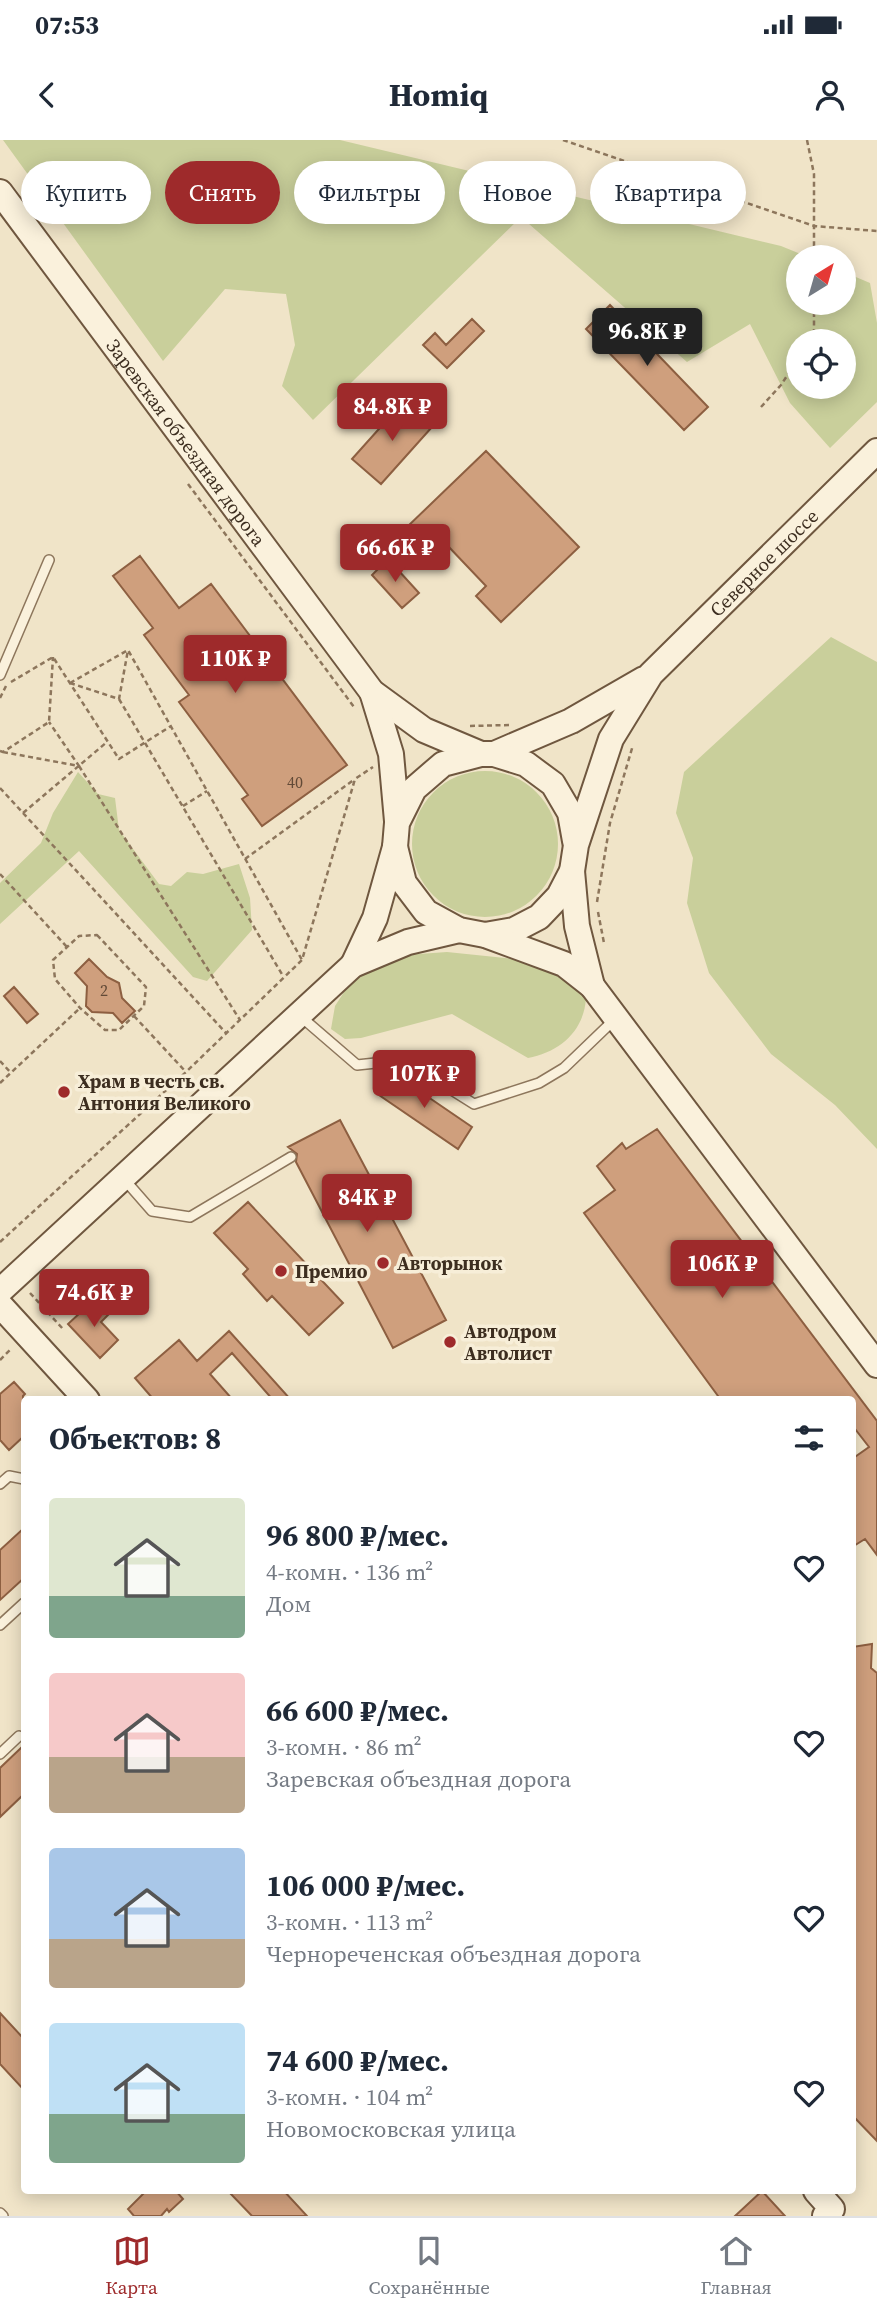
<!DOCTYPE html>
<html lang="ru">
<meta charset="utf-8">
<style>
body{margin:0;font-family:"Source Serif 4",serif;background:#f6f6f7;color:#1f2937;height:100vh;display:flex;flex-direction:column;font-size:26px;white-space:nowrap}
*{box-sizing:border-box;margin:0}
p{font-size:23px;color:#747a83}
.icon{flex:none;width:38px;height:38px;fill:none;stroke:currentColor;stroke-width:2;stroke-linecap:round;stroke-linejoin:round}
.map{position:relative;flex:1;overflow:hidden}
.sheet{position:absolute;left:21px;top:1256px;width:835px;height:798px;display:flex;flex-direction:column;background:#fff;border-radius:7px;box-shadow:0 4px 18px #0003}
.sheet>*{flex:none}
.hud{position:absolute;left:21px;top:21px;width:836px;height:63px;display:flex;gap:14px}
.needle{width:46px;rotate:37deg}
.tools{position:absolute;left:786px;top:105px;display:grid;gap:14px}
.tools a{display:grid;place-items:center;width:70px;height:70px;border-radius:50%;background:#fff;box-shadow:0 4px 18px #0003;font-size:35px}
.price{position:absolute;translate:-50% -60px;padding:0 16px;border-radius:7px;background:#9e2a2b;color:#fff;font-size:23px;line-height:46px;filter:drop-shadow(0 2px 4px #0008)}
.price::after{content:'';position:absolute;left:50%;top:42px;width:21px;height:16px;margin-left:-10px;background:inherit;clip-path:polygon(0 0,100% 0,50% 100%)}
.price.selected{background:#222;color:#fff}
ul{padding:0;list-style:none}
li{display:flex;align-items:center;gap:21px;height:175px;padding:0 28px}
li span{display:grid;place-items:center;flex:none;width:196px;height:140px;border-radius:7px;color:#555}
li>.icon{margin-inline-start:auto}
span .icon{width:84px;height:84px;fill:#fffc;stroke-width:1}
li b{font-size:30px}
h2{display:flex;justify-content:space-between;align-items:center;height:84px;padding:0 28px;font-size:30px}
.chip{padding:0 24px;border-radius:32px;background:#fff;box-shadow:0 4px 18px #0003;font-size:24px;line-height:63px}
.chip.selected{background:#9e2a2b;color:#fff}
.status{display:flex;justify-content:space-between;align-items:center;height:49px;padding:0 35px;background:#fff;direction:ltr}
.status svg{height:19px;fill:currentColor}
header{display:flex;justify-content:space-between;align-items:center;height:91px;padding:0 28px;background:#fff;font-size:32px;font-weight:700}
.tab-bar{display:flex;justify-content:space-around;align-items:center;height:98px;border-top:2px solid #e0e1e3;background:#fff;font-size:19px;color:#747a83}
.tab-bar a{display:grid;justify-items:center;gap:4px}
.tab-bar .selected{color:#9e2a2b}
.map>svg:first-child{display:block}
.green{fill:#c9cf9b;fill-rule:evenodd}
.building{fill:#cf9f7d;stroke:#8d5f41;stroke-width:2}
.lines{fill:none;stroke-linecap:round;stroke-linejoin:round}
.lane-casing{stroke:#8d765c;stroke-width:12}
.secondary-casing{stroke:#6f573f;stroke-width:28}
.path{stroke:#8d765c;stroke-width:2.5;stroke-dasharray:5 3.5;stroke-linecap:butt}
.lane{stroke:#faf1dc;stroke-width:9}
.secondary{stroke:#faf1dc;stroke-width:24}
.poi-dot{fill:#9e2a2b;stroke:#f7eed8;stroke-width:2.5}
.labels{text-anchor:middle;stroke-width:7;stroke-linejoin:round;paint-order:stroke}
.number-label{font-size:16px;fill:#624a37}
.street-label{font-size:19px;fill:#3d2e20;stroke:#f7eed8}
.poi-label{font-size:19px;font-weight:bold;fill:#3d2e20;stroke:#f7eed8;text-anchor:start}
</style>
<div class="status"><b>07:53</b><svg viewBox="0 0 49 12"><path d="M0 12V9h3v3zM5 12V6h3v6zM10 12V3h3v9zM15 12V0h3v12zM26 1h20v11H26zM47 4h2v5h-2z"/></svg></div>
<header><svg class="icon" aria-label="back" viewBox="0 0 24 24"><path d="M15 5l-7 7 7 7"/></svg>Homiq<svg class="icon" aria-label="person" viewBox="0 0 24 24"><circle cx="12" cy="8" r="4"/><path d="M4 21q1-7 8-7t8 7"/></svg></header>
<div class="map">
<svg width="877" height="2076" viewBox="0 0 877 2076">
<rect width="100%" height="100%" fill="#f0e4c8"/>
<!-- green -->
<path class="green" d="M3,0H340L781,106L808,117H798V163H844V132L870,143L877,183V262L830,308L790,263L750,184L687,222L521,77L313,280L282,246L295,205L286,154L225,149L163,221ZM844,201V247H798V201Z
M831,497L877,522V1009L835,965L771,914L709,833L687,763L693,718L676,673L684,632Z
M412 704a73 73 0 1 1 146 0a73 73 0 1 1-146 0Z
M78,632L98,654L115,658L119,690L159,744L171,746L187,732L203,734L239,724L250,758L252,790L207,841L193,837L79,711L0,784V743L41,703L53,673Z
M447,812L524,820L562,830L586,858C584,891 560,912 528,918L452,874L361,898L345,899L331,889L335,866L346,849L377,823L405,815Z"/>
<!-- building -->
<path class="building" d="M610,165L708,267L684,290L586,189Z
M472,179L484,191L447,228L423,205L435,193L446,205Z
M404,261L432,287L381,344L352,319Z
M486,311L579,407L501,482L476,456L486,446L446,404L434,415L407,387Z
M140,416L179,468L211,444L347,625L262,686L242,659L248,655L179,562L189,555L144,495L153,488L113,436Z
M388,419L419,453L402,468L372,435Z
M89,819L107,837L119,843L122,858L135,871L122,883L113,873L92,872L86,866L87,846L75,833Z
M14,847L38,874L27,883L4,856Z
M390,931L472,987L458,1009L376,953Z
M340,980L446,1180L393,1208L296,1022L297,1014L288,1007Z
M657,989L877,1281V1415L865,1399L852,1407V1319L869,1307L852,1285V1260H721L584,1073L615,1050L597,1026L622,1003L626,1009Z
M248,1062L343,1163L309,1195L272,1156L267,1161L243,1134L248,1129L214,1093Z
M94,1160L108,1175L101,1182L118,1200L100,1218L68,1184Z
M229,1191L291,1260H273L232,1213L210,1234L233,1260H154L135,1238L179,1200L197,1221Z
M14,1242L25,1254L23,1256L24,1296L9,1310L0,1300V1254Z
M24,1388V1438L0,1460V1410Z
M872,1504L871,1528L877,1533V2001L852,1975V1507Z
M24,1605V1654L0,1677V1628Z
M0,1873L24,1899V1950L0,1924Z
M146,2051H176L183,2059L169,2072L167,2069L161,2076H134L128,2069Z
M228,2051H284L307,2076H252Z
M762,2051L785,2076H735Z"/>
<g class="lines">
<!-- lane casing -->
<g class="lane-casing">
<path id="lane" d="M0,535L49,420
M299,875L357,925L404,920L474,964L539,943L564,928L615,879
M124,1039L152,1071L190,1077L291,1017
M0,1344L9,1336L24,1339
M0,1485L24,1463
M0,1614L19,1596
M0,2073L3,2076"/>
</g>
<!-- secondary casing -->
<g class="secondary-casing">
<g id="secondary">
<path id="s1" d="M0,52L372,552L424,590L481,614"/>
<path d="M372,552L391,614L397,681"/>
<path d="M494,614L571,581L644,539"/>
<path id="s2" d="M395,707L404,743L426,772L459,790L485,795L514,790L539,777L559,756L572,731L576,705L611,599L651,534L877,311"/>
<path d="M572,731L577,786L592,846"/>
<path d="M488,796L564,824L592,846L877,1225"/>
<path d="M353,825L375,778L395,707L397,683L414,649L443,624L481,614H494L526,624L553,644L570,673L575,701"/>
<path d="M0,1151L353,825L408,802L459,790"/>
<path d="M0,1165L87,1260"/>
<path d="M816,2051L832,2069L825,2076"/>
</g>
</g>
<!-- path -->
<path class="path" d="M563,0L814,86L877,91
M807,0L814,34V117
M810,201L814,196V163
M761,267L781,245L798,219
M188,344L354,567
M11,542L53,517L119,619L171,586
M70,543L128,510L302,820
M70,543L119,559L128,510
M0,558L6,546
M119,559L283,836
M470,586L509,585
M0,611L3,612L49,582L53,517
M3,612L79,626L49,582
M79,626L240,880
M0,648L23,673L107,602
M183,666L207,651
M23,673L226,893
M245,719L355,639
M0,734L67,807
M597,762L610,683L633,605
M598,772L604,803
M97,795L146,847L144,866L119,890H105L80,868L55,839L53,820L79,796Z
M134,876L186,932
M0,921L11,933
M0,943L80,868
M0,1102L186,932L302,820L355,639L373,627
M30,1153L63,1189
M0,1220L10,1210"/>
<!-- lane -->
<use href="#lane" class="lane"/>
<!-- secondary -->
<use href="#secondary" class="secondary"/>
</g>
<!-- markers -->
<g class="poi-dot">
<circle cx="64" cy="952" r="7"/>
<circle cx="383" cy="1123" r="7"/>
<circle cx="281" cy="1131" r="7"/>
<circle cx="450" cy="1202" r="7"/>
</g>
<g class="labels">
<!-- number labels -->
<g class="number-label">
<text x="295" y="648">40</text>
<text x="104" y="856">2</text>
</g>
<!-- street labels -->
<g class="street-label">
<text dy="7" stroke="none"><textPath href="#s1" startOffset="312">Заревская объездная дорога</textPath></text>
<text dy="7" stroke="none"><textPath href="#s2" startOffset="625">Северное шоссе</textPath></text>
</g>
<!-- poi labels -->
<g class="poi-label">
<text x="78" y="948">Храм в честь св.<tspan x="78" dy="22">Антония Великого</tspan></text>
<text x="397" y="1130">Авторынок</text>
<text x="295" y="1138">Премио</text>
<text x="464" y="1198">Автодром<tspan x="464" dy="22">Автолист</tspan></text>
</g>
</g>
</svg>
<div class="tools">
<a><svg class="needle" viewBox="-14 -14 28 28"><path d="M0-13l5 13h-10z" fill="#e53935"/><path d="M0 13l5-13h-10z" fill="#747a83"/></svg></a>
<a><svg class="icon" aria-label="locate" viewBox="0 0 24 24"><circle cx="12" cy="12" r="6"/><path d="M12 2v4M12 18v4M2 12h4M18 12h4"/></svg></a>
</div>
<b class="price selected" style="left:647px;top:228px">96.8K ₽</b>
<b class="price" style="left:392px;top:303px">84.8K ₽</b>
<b class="price" style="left:395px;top:444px">66.6K ₽</b>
<b class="price" style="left:235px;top:555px">110K ₽</b>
<b class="price" style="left:424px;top:970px">107K ₽</b>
<b class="price" style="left:367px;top:1094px">84K ₽</b>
<b class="price" style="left:722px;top:1160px">106K ₽</b>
<b class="price" style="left:94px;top:1189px">74.6K ₽</b>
<div class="hud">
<a class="chip">Купить</a>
<a class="chip selected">Снять</a>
<a class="chip">Фильтры</a>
<a class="chip">Новое</a>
<a class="chip">Квартира</a>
</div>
<section class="sheet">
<h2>Объектов: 8<svg class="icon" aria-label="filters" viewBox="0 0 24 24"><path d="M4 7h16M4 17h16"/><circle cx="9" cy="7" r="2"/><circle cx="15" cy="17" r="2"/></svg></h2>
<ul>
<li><span style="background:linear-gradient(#dfe7d0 70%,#7fa58c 0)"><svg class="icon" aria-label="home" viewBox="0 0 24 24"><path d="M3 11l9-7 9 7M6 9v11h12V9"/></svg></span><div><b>96 800 ₽/мес.</b><p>4-комн. · 136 m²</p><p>Дом</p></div><svg class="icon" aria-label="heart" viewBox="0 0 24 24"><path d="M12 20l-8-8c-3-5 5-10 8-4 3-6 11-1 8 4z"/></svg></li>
<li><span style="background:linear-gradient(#f6c9c9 60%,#b9a48a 0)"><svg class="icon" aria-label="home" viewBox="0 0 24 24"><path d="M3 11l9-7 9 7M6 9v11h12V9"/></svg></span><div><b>66 600 ₽/мес.</b><p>3-комн. · 86 m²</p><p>Заревская объездная дорога</p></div><svg class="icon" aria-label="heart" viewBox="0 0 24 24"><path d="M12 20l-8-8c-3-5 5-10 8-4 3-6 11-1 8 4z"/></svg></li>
<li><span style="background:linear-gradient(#a9c7e8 65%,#b9a48a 0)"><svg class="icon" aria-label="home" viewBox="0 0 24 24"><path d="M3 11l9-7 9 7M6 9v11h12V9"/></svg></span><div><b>106 000 ₽/мес.</b><p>3-комн. · 113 m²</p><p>Чернореченская объездная дорога</p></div><svg class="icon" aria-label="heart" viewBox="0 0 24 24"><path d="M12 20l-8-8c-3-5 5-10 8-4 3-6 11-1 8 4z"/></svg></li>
<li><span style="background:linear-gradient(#bfe0f5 65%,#7fa58c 0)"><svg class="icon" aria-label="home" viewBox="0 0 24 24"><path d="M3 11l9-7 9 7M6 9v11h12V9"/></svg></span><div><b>74 600 ₽/мес.</b><p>3-комн. · 104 m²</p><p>Новомосковская улица</p></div><svg class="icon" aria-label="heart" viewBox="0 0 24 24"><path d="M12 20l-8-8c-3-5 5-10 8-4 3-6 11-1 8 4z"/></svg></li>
</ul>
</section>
</div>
<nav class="tab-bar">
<a class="selected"><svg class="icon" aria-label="map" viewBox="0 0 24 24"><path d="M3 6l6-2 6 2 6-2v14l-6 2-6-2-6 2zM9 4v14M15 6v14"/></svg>Карта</a>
<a><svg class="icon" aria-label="saved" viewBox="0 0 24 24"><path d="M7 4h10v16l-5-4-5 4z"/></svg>Сохранённые</a>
<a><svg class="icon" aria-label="home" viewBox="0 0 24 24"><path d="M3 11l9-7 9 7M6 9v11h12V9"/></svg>Главная</a>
</nav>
